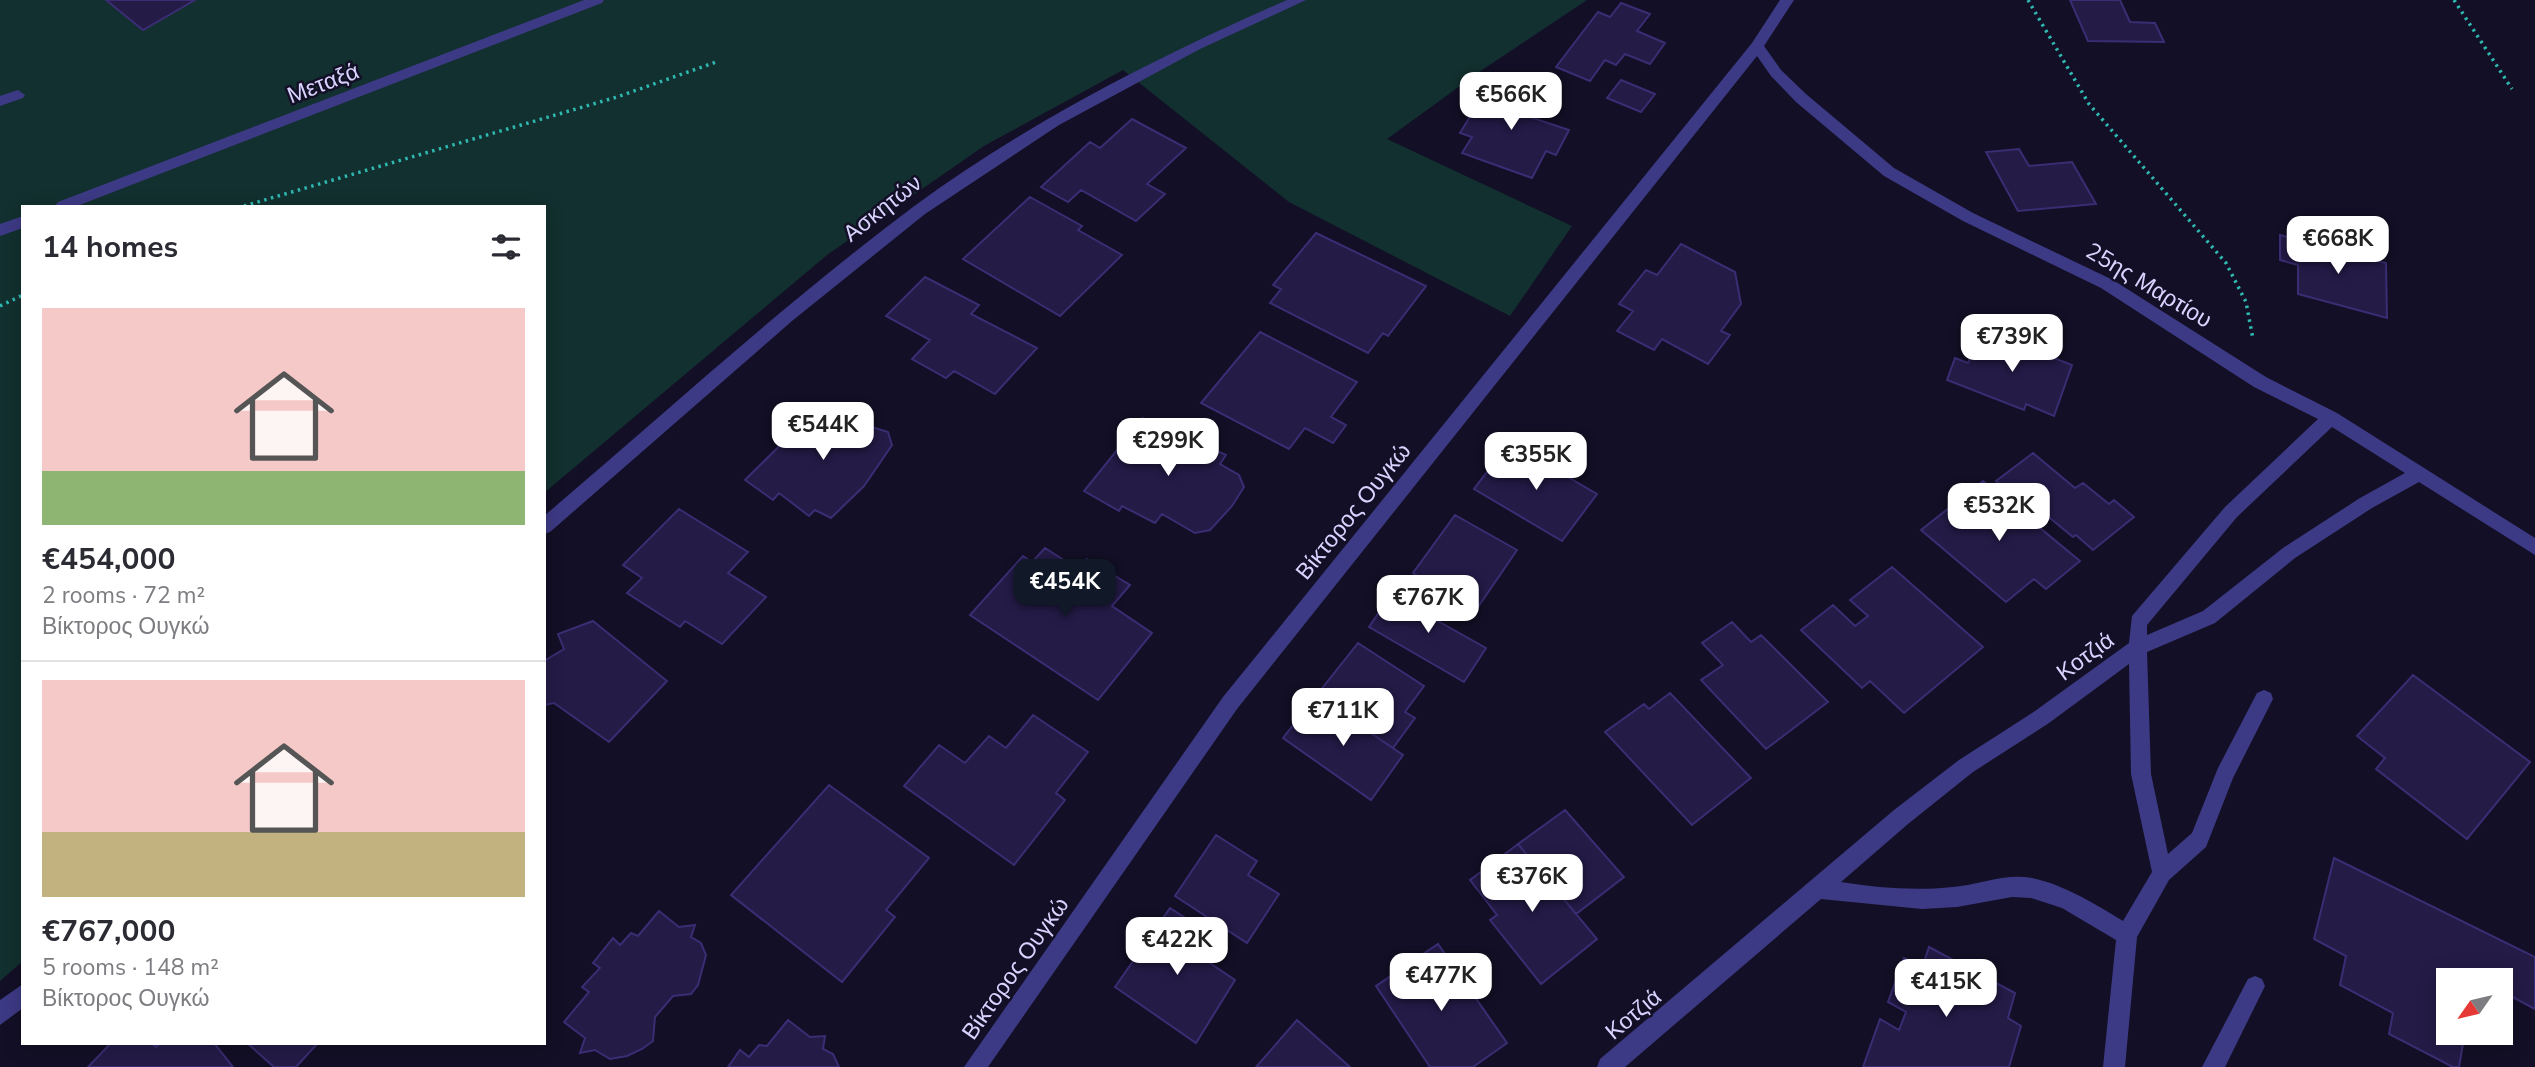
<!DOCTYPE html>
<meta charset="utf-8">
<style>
body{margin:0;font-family:"Nunito Sans",sans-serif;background:#f2f2f3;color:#2b2b33;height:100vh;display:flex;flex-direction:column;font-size:26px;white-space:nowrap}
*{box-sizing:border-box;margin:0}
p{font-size:23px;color:#7c7c81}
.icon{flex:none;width:38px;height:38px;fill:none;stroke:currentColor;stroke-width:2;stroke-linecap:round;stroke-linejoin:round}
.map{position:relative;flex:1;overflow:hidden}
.panel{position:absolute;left:21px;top:205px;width:525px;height:840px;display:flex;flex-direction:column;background:#fff;border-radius:0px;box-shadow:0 4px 18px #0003}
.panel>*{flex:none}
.needle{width:46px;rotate:236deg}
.controls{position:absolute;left:2436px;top:968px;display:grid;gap:14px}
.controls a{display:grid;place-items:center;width:77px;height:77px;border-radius:0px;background:#fff;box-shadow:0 4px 18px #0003;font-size:35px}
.price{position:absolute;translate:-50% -60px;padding:0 16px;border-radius:14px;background:#fff;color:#222;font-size:23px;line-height:46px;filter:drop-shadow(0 2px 4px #0008)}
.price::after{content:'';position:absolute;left:50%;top:42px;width:21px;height:16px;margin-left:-10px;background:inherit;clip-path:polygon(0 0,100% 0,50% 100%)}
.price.current{background:#111827;color:#fff}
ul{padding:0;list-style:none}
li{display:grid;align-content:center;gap:14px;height:371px;padding:0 21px}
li+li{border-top:2px solid #e1e1e2}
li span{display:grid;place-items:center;height:217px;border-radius:0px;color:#555}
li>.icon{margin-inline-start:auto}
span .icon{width:126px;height:126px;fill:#fffc;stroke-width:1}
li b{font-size:30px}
h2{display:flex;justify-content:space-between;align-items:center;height:84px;padding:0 21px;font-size:30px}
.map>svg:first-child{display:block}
.green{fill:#12302f}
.building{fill:#241b47;stroke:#3b2d73;stroke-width:2}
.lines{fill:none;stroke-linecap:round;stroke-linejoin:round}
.path{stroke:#2fb8b0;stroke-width:3.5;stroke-dasharray:2.5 4.5;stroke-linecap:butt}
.street{fill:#3d3a85;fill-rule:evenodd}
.labels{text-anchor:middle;stroke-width:5;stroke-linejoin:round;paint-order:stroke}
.street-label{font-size:23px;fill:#d9d4ff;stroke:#130f26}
</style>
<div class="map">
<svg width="2535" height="1067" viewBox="0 0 2535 1067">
<rect width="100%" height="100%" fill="#130f26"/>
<!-- green -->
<path class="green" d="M0,0H1587L1482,70L1387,139L1572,226L1510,316L1289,202L1123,70L984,146L827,255L544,493V206H23V961L0,981Z"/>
<!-- building -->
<path class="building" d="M106,0H195L143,30Z
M2070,0H2120L2130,22L2155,23L2164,42L2088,41Z
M1621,3L1650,14L1637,31L1665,43L1650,64L1625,54L1616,65L1605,60L1590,81L1556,67L1598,12L1610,17Z
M1621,80L1655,94L1641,112L1607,98Z
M1496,81L1539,95L1527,116L1569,130L1556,155L1546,151L1532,178L1462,153L1472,137L1460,133L1474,110L1479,111Z
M1132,119L1186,148L1147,184L1165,194L1136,221L1081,190L1068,202L1041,187L1090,142L1100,148Z
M2019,149L2029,166L2072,162L2096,204L2018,211L1986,152Z
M1030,197L1082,226L1078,230L1122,255L1060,316L963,259Z
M1316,233L1426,286L1388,336L1383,333L1368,353L1270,303L1281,289L1273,285Z
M2280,235L2386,263L2387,318L2298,294V265L2280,260Z
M1681,244L1735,272L1741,304L1721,331L1730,335L1708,364L1662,339L1654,350L1617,331L1633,311L1619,304L1646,270L1657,275Z
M925,277L979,305L971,314L1037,348L995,394L954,371L946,378L912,359L930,340L886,316Z
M1981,330L2072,365L2054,416L2026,404L2024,410L1947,380L1955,358L1968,363Z
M1260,332L1357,382L1331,417L1346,425L1333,443L1305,428L1289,449L1201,403Z
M831,407L842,412L848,421L855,416L872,427L888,432L892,445L864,486L831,518L815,510L809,516L779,493L773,500L745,480L816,410Z
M1143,418L1163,430L1171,424L1195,435L1192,440L1226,455L1220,464L1239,475L1244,487L1232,506L1210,530L1195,533L1162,514L1155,523L1122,506L1119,511L1084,491Z
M1509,443L1597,494L1562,541L1474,489Z
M2033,453L2075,488L2083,483L2109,504L2114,500L2134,517L2093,550L2076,535L2073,537L2034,505L2029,508L1996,481Z
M1983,481L2080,561L2046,589L2034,579L2006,602L1921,530Z
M679,509L748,552L728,573L766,597L722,644L685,621L680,627L627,593L642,578L623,565Z
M1455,515L1517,550L1476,610L1413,573Z
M1045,548L1078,569L1087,559L1130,585L1112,606L1152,633L1098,700L970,615L1023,556L1032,562Z
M1892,567L1983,647L1904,713L1870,681L1862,688L1801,630L1833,605L1855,626L1868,616L1850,600Z
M1417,592L1445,608L1436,620L1486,648L1464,682L1369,627L1390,596L1408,606Z
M593,621L667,681L609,742L554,703L544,705V661L564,649L558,634Z
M1732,622L1751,642L1761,635L1828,702L1766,749L1701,680L1723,665L1702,643Z
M1358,643L1424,686L1405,712L1415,718L1393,748L1316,696Z
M2413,675L2530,762L2467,839L2376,769L2385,758L2357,736Z
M1670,693L1751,778L1692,825L1605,732L1644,704L1649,709Z
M1316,696L1403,755L1371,800L1283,738Z
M1033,715L1088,752L1056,793L1065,800L1014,865L904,786L939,745L965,763L989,736L1006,748Z
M829,785L929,858L886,910L895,917L842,982L731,895Z
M1565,810L1624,877L1576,914L1518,844Z
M1216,835L1257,861L1248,875L1279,894L1247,943L1175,896Z
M1518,844L1597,939L1541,984L1490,920L1497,915L1470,880Z
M2334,858L2535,957V1009L2501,991V980H2448V1032H2465L2459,1067H2453L2389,1034L2393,1013L2340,985L2346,956L2314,939Z
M1170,908L1215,937L1201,957L1235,980L1196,1043L1115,987Z
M659,911L679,927L695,925L691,937L701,943L706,955L698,985L691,994L673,996L655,1017L653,1041L642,1049L627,1056L610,1059L595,1050L580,1053L585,1038L564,1022L589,992L582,987L600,968L593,963L613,938L620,945L631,933L638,936Z
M1438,944L1507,1043L1473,1067H1430L1376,986Z
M1929,947L2015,993L2008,1018L2021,1026L2009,1067H1863L1880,1019L1899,1030L1906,1012L1888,1002L1904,958L1922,968Z
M788,1020L810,1037L825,1036L823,1049L833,1054L839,1067H728L740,1050L749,1057L759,1045L767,1046Z
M1297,1020L1350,1067H1256Z
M111,1043H151L156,1047L160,1043H214L233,1067H88Z
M247,1043H318L296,1067H274Z"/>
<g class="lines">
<!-- path -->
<path class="path" d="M2028,0L2089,104L2226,263L2246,302L2253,339
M2454,0L2512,89
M244,206L617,97L719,61
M0,306L23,295"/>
<!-- street -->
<path class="street" d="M584,0H604L602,3L77,206H55L58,202Z
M1287,0H1306L1200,49L1059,125L925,214L792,321L550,532L544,534V516C666,412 785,303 913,207C1028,122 1157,57 1287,0Z
M1780,0H1794L1764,46L1781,70L1806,94L1894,168L1973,213L2113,280L2266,377L2337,413L2535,538V555L2419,482L2372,508L2295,558L2215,623L2147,652L2151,774L2168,854L2192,833L2218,768L2257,693L2264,690L2271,693L2273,699L2233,778L2206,847L2169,880L2137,937L2125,1067H2103L2116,940L2062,908L2031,898L2012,897L1957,907L1922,909L1821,899L1625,1067H1597L1600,1059L1894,810L1959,760L2035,711L2129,643L2132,616L2225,507L2318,419L2254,387L2101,288L1963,221L1884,176L1796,102L1771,76L1757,56L1237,709L988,1067H964L1223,697L1752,43ZM2332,427L2405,473L2360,498L2283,548L2203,611L2147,635V625L2237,517ZM2129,664L2131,774L2152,872L2123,921C2095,904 2065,885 2032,878C2005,873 1979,885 1953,887C1915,891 1878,888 1841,882L1908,824L1973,772L2049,723Z
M18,90L25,95L23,98L0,106V96Z
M23,216V228L0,236V224Z
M2255,976L2262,979L2265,986L2225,1067H2202L2248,979Z
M23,984V1008L0,1025V1000Z"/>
</g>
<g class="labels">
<!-- street labels -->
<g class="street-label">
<text transform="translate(323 83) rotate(-21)" y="8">Μεταξά</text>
<text transform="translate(882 208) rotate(-38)" y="8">Ασκητών</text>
<text transform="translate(2149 285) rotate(31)" y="8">25ης Μαρτίου</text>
<text transform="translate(1353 511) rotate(-51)" y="8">Βίκτορος Ουγκώ</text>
<text transform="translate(2085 656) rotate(-36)" y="8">Κοτζιά</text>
<text transform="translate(1015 968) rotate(-55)" y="8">Βίκτορος Ουγκώ</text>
<text transform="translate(1633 1014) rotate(-40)" y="8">Κοτζιά</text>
</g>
</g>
</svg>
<div class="controls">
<a><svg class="needle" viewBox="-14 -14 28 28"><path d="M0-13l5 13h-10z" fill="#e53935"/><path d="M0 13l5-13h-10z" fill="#7c7c81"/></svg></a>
</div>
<b class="price" style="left:1511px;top:132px">€566K</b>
<b class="price" style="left:2338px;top:276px">€668K</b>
<b class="price" style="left:2012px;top:374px">€739K</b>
<b class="price" style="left:823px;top:462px">€544K</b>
<b class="price" style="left:1168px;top:478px">€299K</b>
<b class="price" style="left:1536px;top:492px">€355K</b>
<b class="price" style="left:1999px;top:543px">€532K</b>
<b class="price current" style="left:1065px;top:619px">€454K</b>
<b class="price" style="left:1428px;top:635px">€767K</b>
<b class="price" style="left:1343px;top:748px">€711K</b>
<b class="price" style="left:1532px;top:914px">€376K</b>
<b class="price" style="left:1177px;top:977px">€422K</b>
<b class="price" style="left:1441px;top:1013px">€477K</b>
<b class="price" style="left:1946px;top:1019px">€415K</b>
<section class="panel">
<h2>14 homes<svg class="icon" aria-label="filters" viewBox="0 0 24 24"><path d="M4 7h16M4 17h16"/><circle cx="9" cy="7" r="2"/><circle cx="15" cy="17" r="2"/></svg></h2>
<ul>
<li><span style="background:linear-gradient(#f6c9c9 75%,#8fb573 0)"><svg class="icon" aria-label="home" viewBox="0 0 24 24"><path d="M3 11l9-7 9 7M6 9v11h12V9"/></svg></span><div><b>€454,000</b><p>2 rooms · 72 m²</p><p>Βίκτορος Ουγκώ</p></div></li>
<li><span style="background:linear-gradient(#f6c9c9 70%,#c2b280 0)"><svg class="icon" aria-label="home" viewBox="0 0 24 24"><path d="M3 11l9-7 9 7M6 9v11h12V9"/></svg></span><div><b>€767,000</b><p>5 rooms · 148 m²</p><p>Βίκτορος Ουγκώ</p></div></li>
</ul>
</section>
</div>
